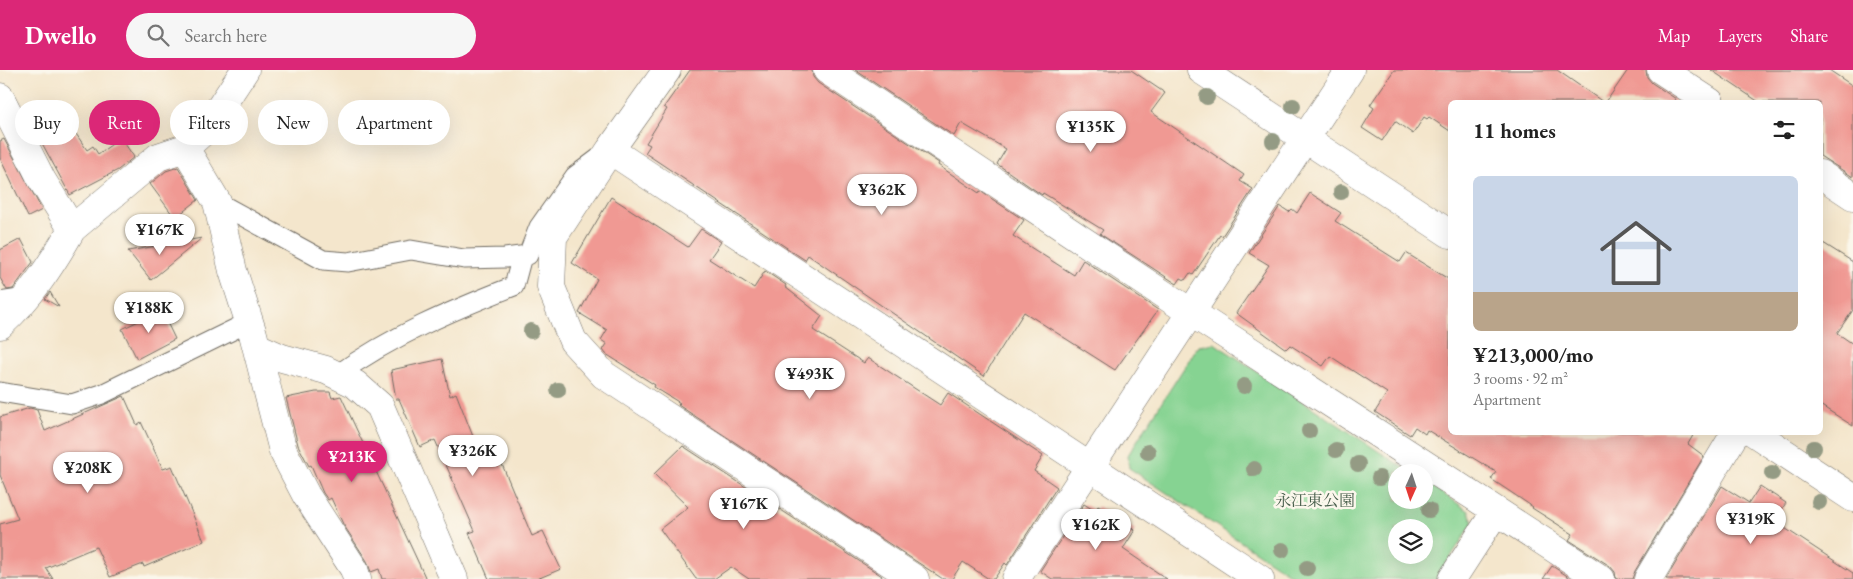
<!DOCTYPE html>
<meta charset="utf-8">
<style>
body{margin:0;font-family:"EB Garamond","Noto Serif JP",serif;background:#f6f6f6;color:#222;height:100vh;display:flex;flex-direction:column;font-size:19px;white-space:nowrap}
*{box-sizing:border-box;margin:0}
p{font-size:16px;color:#767676}
.icon{flex:none;width:28px;height:28px;fill:none;stroke:currentColor;stroke-width:2;stroke-linecap:round;stroke-linejoin:round}
.map{position:relative;flex:1;overflow:hidden}
.drawer{position:absolute;left:1448px;top:30px;width:375px;height:335px;display:flex;flex-direction:column;background:#fff;border-radius:8px;box-shadow:0 5px 20px #0002}
.drawer>*{flex:none}
.banner{position:absolute;left:15px;top:30px;width:475px;height:45px;display:flex;gap:10px}
.needle{width:32px;rotate:183deg}
.buttons{position:absolute;left:1388px;top:394px;display:grid;gap:10px}
.buttons a{display:grid;place-items:center;width:45px;height:45px;border-radius:50%;background:#fff;box-shadow:0 5px 20px #0002;font-size:25px}
.price{position:absolute;translate:-50% -42px;padding:0 11px;border-radius:18px;background:#fff;color:#222;font-size:16px;line-height:32px;filter:drop-shadow(0 1px 2px #0008)}
.price::after{content:'';position:absolute;left:50%;top:30px;width:15px;height:11px;margin-left:-8px;background:inherit;clip-path:polygon(0 0,100% 0,50% 100%)}
.price.active{background:#db2777;color:#fff}
ul{padding:0;list-style:none}
li{display:grid;align-content:center;gap:10px;height:265px;padding:0 25px}
li span{display:grid;place-items:center;height:155px;border-radius:8px;color:#555}
li>.icon{margin-inline-start:auto}
span .icon{width:90px;height:90px;fill:#fffc;stroke-width:1}
li b{font-size:21px}
h2{display:flex;justify-content:space-between;align-items:center;height:60px;padding:0 25px;font-size:21px}
.tag{padding:0 18px;border-radius:22px;background:#fff;box-shadow:0 5px 20px #0002;font-size:18px;line-height:45px}
.tag.active{background:#db2777;color:#fff}
header{display:flex;align-items:center;gap:30px;box-sizing:border-box;height:70px;padding:0 25px;background:#db2777;color:#fff}
header strong{font-size:24px}
nav{display:flex;gap:28px;margin-inline-start:auto;font-size:18px}
.search{width:350px;height:45px;background:#f6f6f6;display:flex;align-items:center;gap:12px;box-sizing:border-box;padding:0 18px;border-radius:28px;color:#767676;font-size:19px}
.map>svg:first-child{display:block}
.green{fill:#86d392;stroke:#587f5e;fill-rule:evenodd}
.building{fill:#f09993}
.lines{fill:none;stroke-linecap:round;stroke-linejoin:round}
.lane-casing{stroke:#716c63;stroke-width:21}
.street-casing{stroke:#716c63;stroke-width:29}
.secondary-casing{stroke:#716c63;stroke-width:29}
.lane{stroke:#fff;stroke-width:19}
.street{stroke:#fff;stroke-width:28}
.secondary{stroke:#fff;stroke-width:28}
.tree{fill:#949b84}
.labels{text-anchor:middle;stroke-width:5;stroke-linejoin:round;paint-order:stroke}
.park-label{font-size:16px;fill:#465d4a;stroke:#fbf7ec}
</style>
<header>
<strong>Dwello</strong>
<div class="search"><svg class="icon" aria-label="search" viewBox="0 0 24 24"><circle cx="10" cy="10" r="6"/><path d="M15 15l6 6"/></svg>Search here</div>
<nav><a>Map</a><a>Layers</a><a>Share</a></nav>
</header>
<div class="map">
<svg width="1853" height="509" viewBox="0 0 1853 509">
<rect width="100%" height="100%" fill="#fbf7ec"/>
<filter id="ink" filterUnits="userSpaceOnUse"><feTurbulence type="fractalNoise" baseFrequency=".02" numOctaves="2"/><feDisplacementMap in="SourceGraphic" scale="10" xChannelSelector="R" yChannelSelector="G"/><feConvolveMatrix kernelMatrix="1 2 1 2 8 2 1 2 1" color-interpolation-filters="sRGB"/></filter>
<filter id="wash" filterUnits="userSpaceOnUse"><feTurbulence type="fractalNoise" baseFrequency=".0096" numOctaves="4" result="noise"/><feDisplacementMap in="SourceGraphic" scale="20" xChannelSelector="R" yChannelSelector="G"/><feGaussianBlur stdDeviation="1.12" result="paint"/><feColorMatrix in="noise" values="0 0 0 0 0 0 0 0 0 0 0 0 0 0 0 0 0 1.4 0 .05"/><feComposite in="paint" operator="in"/></filter>
<g filter="url(#wash)">
<rect width="100%" height="100%" fill="#f4e6cc"/>
<!-- green -->
<path class="green" d="M1214,273L1410,402H1396V430H1424V411L1469,441L1473,453L1436,509H1297L1129,398L1128,385L1198,276ZM1396,458H1424V485H1396Z"/>
<g id="blocks">
<!-- building -->
<path class="building" d="M690,0H812L813,7L818,13L939,93L938,95L979,123L980,121L1024,150L1013,166L1074,205L1083,190L1158,240L1115,300L1024,242L984,306L808,185L805,190L645,83L650,75L646,73L667,39L664,37Z
M855,0H1131L1165,23L1151,42L1244,105L1240,111L1253,119L1222,166L1220,165L1193,205L1190,203L1185,210L1181,208L1177,214L1100,164L1103,160L1043,123L1042,125L997,94L1006,79L961,53L954,66Z
M1394,0H1557L1603,32H1450V61L1429,47L1427,49L1424,47L1413,64L1395,51L1382,71L1362,58L1374,38L1370,35Z
M1628,0H1646L1647,7L1652,13L1676,29L1674,32H1606Z
M1711,0H1829L1853,16V107L1820,86V32H1759Z
M55,33L87,80L93,76L98,84L121,68L134,87L118,100L70,125L30,51Z
M4,69L42,140L28,147L0,88V71Z
M178,97L198,130L175,148L150,114L166,101Z
M1310,123L1341,143L1335,151L1400,192L1406,183L1450,210V362H1695L1688,374L1704,386L1635,501L1632,509H1616L1615,502L1610,496L1569,470L1573,464L1532,438L1533,437L1491,409L1496,402L1427,360L1425,364L1415,357L1410,365L1375,342L1387,323L1330,286L1323,296L1290,275L1286,279L1236,243L1269,195L1249,183L1280,136L1289,142L1292,139L1297,143Z
M611,127L688,177L701,159L721,172L709,189L754,218L765,201L786,215L785,217L822,246L813,260L864,293L868,288L940,335L948,323L1043,386L1034,401L1057,417L1007,495L1005,493L994,509H989L963,492L952,509H943L678,335L680,333L654,317L655,315L606,284L603,280L607,274L601,270L607,260L579,243L597,209L572,193Z
M202,168L151,210L128,181Z
M21,169L33,192L13,219L7,220L0,208V180Z
M1820,171L1853,192V240L1837,263L1853,274V356L1820,335Z
M50,222L59,237L45,229Z
M161,240L175,269L137,289L122,259Z
M442,289L450,326L456,323L481,387L496,380L532,466L543,461L561,499L537,509H489L469,463L475,461L435,370L420,377L399,329H396L391,300Z
M316,322H330L332,328L341,326L426,509H382L379,499L371,502L367,491L343,454L331,428L328,430L323,423L311,395L309,396L298,375L286,328Z
M124,326L137,355L141,352L163,399L172,396L204,471L144,497L143,494L110,507L96,477L46,498L53,509H0V454L18,449L0,405V347L30,338L37,340L45,361Z
M683,376L882,506L880,509H749L731,497L714,509H696L660,459L688,437L654,404Z
M1722,416L1749,433L1760,416L1786,433L1774,451L1853,503V509H1666Z
M1084,434L1095,441L1098,436L1135,460L1123,479L1167,509H1052L1040,501Z
M1552,496L1572,509H1543Z"/>
</g>
</g>
<g filter="url(#ink)">
<use href="#blocks" fill-opacity="0" stroke="#716c63" stroke-width="1"/>
<g class="lines">
<!-- lane casing -->
<g class="lane-casing">
<path id="lane" d="M217,132L323,190L348,192L411,180L464,189L505,188L528,185L539,157L575,106L599,88
M0,232L26,228
M337,305C391,266 453,240 514,216L522,186
M0,322L72,334L102,324L249,252"/>
</g>
<!-- street casing -->
<g class="street-casing">
<path id="street" d="M667,0L610,80L553,167L551,217L573,271L604,305L915,509
M827,0L1172,230L1601,509
M1661,0L1710,32
M0,27L42,110L72,159L158,87L185,78L206,59L245,0
M185,78L217,132L233,201L253,264L283,381L306,425L354,499L357,509
M610,80L1260,509
M1820,104L1853,126
M0,255C30,228 52,194 72,159
M257,277L282,288L326,300L355,314L380,336L454,509
M1016,509L1350,0
M1452,509L1496,441
M1648,509L1736,362"/>
</g>
<!-- secondary casing -->
<g class="secondary-casing">
<path id="secondary" d="M1201,0L1450,164
M1753,362L1853,428"/>
</g>
<!-- lane -->
<use href="#lane" class="lane"/>
<!-- street -->
<use href="#street" class="street"/>
<!-- secondary -->
<use href="#secondary" class="secondary"/>
</g>
<!-- trees -->
<g class="tree">
<circle cx="1207" cy="27" r="8"/>
<circle cx="1293" cy="36" r="8"/>
<circle cx="1273" cy="71" r="8"/>
<circle cx="1341" cy="122" r="8"/>
<circle cx="531" cy="261" r="8"/>
<circle cx="1244" cy="316" r="8"/>
<circle cx="558" cy="320" r="8"/>
<circle cx="1309" cy="361" r="8"/>
<circle cx="1814" cy="378" r="8"/>
<circle cx="1336" cy="380" r="8"/>
<circle cx="1148" cy="382" r="8"/>
<circle cx="1358" cy="394" r="8"/>
<circle cx="1254" cy="399" r="8"/>
<circle cx="1772" cy="403" r="8"/>
<circle cx="1379" cy="408" r="8"/>
<circle cx="1819" cy="432" r="8"/>
<circle cx="1429" cy="440" r="8"/>
<circle cx="1282" cy="480" r="8"/>
<circle cx="1307" cy="498" r="8"/>
</g>
</g>
<g class="labels">
<!-- park labels -->
<g class="park-label">
<text x="1315" y="436">永江東公園</text>
</g>
</g>
</svg>
<div class="buttons">
<a><svg class="needle" viewBox="-14 -14 28 28"><path d="M0-13l5 13h-10z" fill="#e53935"/><path d="M0 13l5-13h-10z" fill="#767676"/></svg></a>
<a><svg class="icon" aria-label="layers" viewBox="0 0 24 24"><path d="M12 4l9 5-9 5-9-5zM3 14l9 5 9-5"/></svg></a>
</div>
<b class="price" style="left:1091px;top:83px">¥135K</b>
<b class="price" style="left:882px;top:146px">¥362K</b>
<b class="price" style="left:160px;top:186px">¥167K</b>
<b class="price" style="left:149px;top:264px">¥188K</b>
<b class="price" style="left:810px;top:330px">¥493K</b>
<b class="price" style="left:473px;top:407px">¥326K</b>
<b class="price active" style="left:352px;top:413px">¥213K</b>
<b class="price" style="left:88px;top:424px">¥208K</b>
<b class="price" style="left:744px;top:460px">¥167K</b>
<b class="price" style="left:1751px;top:475px">¥319K</b>
<b class="price" style="left:1096px;top:481px">¥162K</b>
<div class="banner">
<a class="tag">Buy</a>
<a class="tag active">Rent</a>
<a class="tag">Filters</a>
<a class="tag">New</a>
<a class="tag">Apartment</a>
</div>
<section class="drawer">
<h2>11 homes<svg class="icon" aria-label="filters" viewBox="0 0 24 24"><path d="M4 7h16M4 17h16"/><circle cx="9" cy="7" r="2"/><circle cx="15" cy="17" r="2"/></svg></h2>
<ul>
<li><span style="background:linear-gradient(#c9d6e8 75%,#b9a48a 0)"><svg class="icon" aria-label="home" viewBox="0 0 24 24"><path d="M3 11l9-7 9 7M6 9v11h12V9"/></svg></span><div><b>¥213,000/mo</b><p>3 rooms · 92 m²</p><p>Apartment</p></div></li>
</ul>
</section>
</div>
